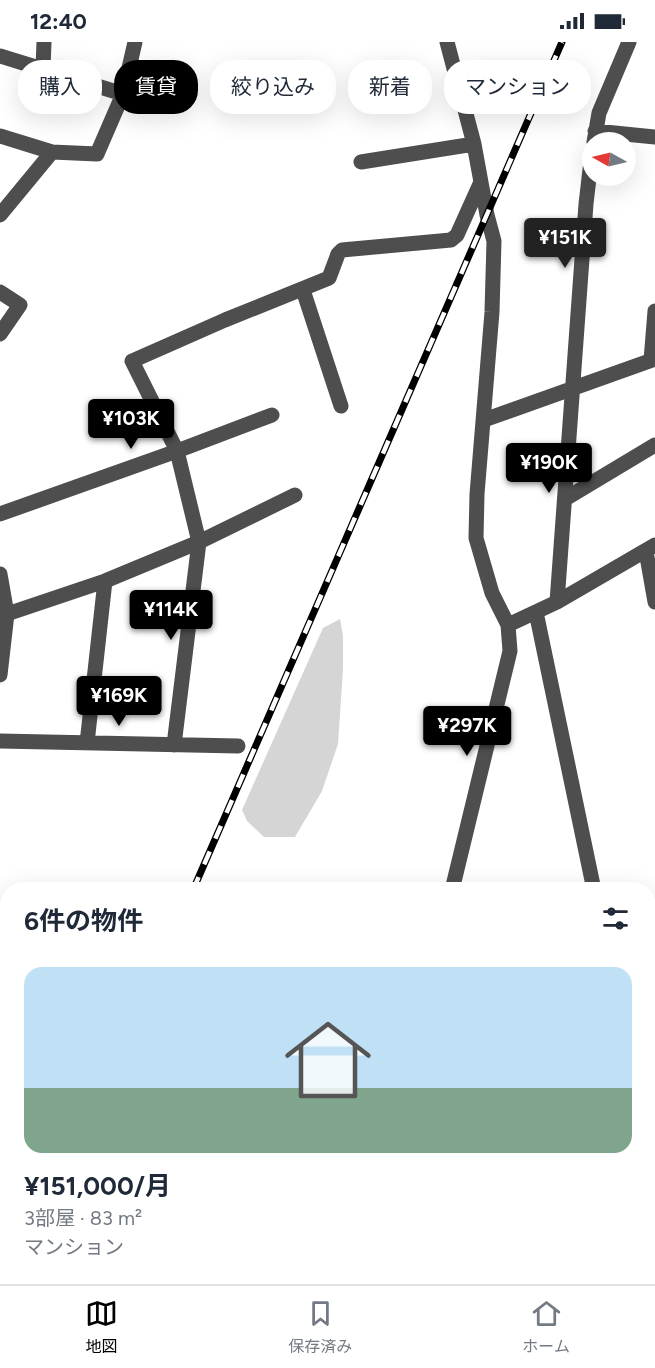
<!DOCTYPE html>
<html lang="ja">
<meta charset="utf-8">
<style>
body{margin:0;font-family:Figtree,"Noto Sans JP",sans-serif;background:#f6f6f7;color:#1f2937;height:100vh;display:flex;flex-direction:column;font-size:22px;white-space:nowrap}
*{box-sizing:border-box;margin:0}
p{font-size:20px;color:#747a83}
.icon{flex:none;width:33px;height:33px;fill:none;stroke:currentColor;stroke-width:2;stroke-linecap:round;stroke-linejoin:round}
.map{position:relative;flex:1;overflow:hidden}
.side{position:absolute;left:0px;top:840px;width:656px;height:402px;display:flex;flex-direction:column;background:#fff;border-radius:24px 24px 0 0;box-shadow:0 6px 24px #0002}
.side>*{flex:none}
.top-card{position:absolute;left:18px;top:18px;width:620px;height:54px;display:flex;gap:12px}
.needle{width:39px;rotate:278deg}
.controls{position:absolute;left:582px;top:90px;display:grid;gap:12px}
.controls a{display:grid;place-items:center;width:54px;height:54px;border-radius:50%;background:#fff;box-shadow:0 6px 24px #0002;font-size:30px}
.price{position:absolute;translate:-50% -51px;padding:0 14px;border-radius:6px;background:#000;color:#fff;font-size:20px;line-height:39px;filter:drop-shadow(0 2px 3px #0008)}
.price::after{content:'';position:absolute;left:50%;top:36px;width:18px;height:14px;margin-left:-9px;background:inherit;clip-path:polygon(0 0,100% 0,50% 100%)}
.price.current{background:#222;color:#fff}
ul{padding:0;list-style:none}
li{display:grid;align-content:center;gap:12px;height:318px;padding:0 24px}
li span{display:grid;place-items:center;height:186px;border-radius:18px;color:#555}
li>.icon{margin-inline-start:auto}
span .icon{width:108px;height:108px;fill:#fffc;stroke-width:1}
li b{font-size:26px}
h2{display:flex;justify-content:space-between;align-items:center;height:72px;padding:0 24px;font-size:26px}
.pill{padding:0 21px;border-radius:24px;background:#fff;box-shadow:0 6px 24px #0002;font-size:21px;line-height:54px}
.pill.current{background:#000;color:#fff}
.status{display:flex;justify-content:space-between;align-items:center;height:42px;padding:0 30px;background:#fff;direction:ltr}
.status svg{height:16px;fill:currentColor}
.dock{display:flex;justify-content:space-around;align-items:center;height:84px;border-top:2px solid #e0e1e3;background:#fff;font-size:16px;color:#747a83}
.dock a{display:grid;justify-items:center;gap:3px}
.dock .current{color:#000}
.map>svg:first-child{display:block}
.green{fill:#d5d5d5}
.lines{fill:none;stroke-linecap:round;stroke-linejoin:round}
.minor{stroke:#4e4e4e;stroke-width:15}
.rail-casing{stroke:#000;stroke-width:7}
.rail{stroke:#fff;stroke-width:4.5;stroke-dasharray:14;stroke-linecap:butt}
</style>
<div class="status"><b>12:40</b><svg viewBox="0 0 49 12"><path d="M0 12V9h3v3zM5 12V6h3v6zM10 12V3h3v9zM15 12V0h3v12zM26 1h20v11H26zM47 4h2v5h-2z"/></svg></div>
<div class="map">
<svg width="655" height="1242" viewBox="0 0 655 1242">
<rect width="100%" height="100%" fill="#fff"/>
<!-- green -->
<path class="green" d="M340,577L343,594V627L338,702L322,749L295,795H264L247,779L242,768L323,586Z"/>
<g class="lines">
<!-- minor -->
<path class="minor" d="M447,0L474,102L487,173L494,199L492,270L477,452L476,496L492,551L508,583L510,609L452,848
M0,14L123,52
M43,27L44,0
M595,89L655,95
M0,94L52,110L97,112L123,52L135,0
M594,100L599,71L629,0
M361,120L474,102
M0,173L52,110
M303,248L341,364
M0,250L20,263L0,292
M651,318L655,269
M484,378L655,317
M565,457L655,403
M0,472L177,409L272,373
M646,509L655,560
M0,532L7,572L0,633
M557,560L586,162L592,110
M536,570L594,848
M7,572L105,539L199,500L295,453
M508,583L557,560L655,503
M0,699L238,704
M87,701L105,539
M174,703L199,500L177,409L132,319L225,278L329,236L338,212L342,208L451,198L457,193L480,142
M648,879L655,877
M648,1092L655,1125
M151,1242L155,1234
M358,1242L360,1234"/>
<!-- rail casing -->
<g class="rail-casing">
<path id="rail" d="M193,848L562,0
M21,1242L24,1234"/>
</g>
<!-- rail -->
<use href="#rail" class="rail"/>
</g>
</svg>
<div class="controls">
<a><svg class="needle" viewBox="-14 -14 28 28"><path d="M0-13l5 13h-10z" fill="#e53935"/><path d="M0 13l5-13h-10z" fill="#747a83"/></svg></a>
</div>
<b class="price current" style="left:565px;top:227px">¥151K</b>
<b class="price" style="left:131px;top:408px">¥103K</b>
<b class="price" style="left:549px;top:452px">¥190K</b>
<b class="price" style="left:171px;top:599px">¥114K</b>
<b class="price" style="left:119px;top:685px">¥169K</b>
<b class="price" style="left:467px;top:715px">¥297K</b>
<div class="top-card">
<a class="pill">購入</a>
<a class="pill current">賃貸</a>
<a class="pill">絞り込み</a>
<a class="pill">新着</a>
<a class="pill">マンション</a>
</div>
<section class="side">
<h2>6件の物件<svg class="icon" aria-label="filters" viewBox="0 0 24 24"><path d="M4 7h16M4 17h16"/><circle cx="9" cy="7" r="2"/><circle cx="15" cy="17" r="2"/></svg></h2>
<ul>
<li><span style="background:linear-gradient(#bfe0f5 65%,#7fa58c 0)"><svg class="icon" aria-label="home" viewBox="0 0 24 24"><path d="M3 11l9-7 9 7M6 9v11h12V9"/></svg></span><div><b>¥151,000/月</b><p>3部屋 · 83 m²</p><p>マンション</p></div></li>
</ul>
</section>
</div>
<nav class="dock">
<a class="current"><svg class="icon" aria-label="map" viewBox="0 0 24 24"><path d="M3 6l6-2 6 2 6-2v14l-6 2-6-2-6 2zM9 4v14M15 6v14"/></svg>地図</a>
<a><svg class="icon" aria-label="saved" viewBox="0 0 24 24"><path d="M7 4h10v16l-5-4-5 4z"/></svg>保存済み</a>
<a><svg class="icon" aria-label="home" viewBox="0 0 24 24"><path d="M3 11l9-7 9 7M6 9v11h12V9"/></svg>ホーム</a>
</nav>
